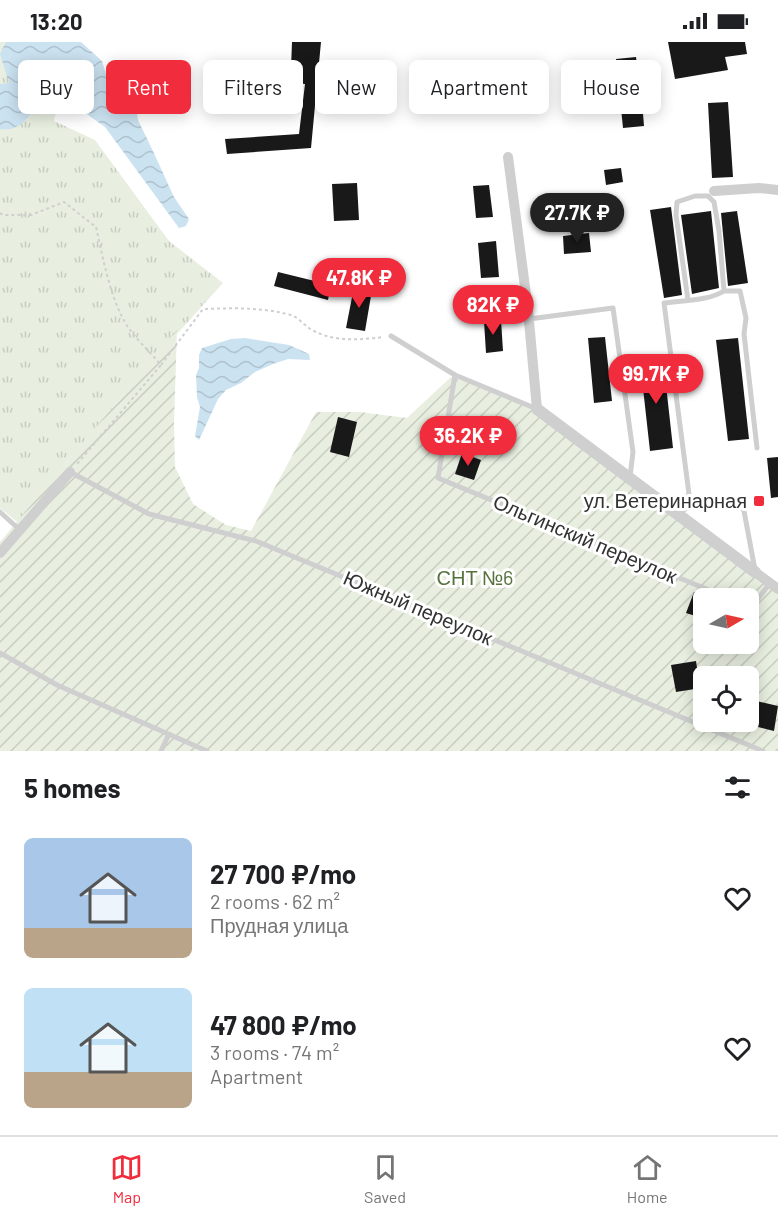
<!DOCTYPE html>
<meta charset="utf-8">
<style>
body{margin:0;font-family:Barlow,sans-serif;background:#f2f2f2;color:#202124;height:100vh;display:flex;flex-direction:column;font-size:22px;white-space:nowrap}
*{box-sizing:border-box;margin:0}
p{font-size:20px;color:#757577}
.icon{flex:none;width:33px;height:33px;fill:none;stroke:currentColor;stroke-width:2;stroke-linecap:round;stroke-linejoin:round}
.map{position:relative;height:709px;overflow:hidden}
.drawer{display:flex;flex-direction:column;background:#fff;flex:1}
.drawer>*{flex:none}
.top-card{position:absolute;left:18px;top:18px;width:742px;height:54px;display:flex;gap:12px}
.needle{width:39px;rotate:81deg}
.buttons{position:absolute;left:693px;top:546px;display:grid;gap:12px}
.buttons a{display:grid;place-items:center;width:66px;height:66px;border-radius:9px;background:#fff;box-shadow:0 3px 15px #0003;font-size:30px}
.price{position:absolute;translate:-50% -51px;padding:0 14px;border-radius:21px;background:#f12c3c;color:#fff;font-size:20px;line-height:39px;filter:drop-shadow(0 2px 3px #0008)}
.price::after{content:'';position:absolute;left:50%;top:36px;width:18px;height:14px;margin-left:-9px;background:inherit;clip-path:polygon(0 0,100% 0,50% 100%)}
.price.active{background:#222;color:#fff}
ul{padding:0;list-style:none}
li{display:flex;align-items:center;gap:18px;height:150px;padding:0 24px}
li span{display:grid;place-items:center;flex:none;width:168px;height:120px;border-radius:9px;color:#555}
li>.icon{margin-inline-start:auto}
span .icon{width:72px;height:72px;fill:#fffc;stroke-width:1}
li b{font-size:26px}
h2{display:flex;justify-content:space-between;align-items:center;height:72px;padding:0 24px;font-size:26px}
.chip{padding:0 21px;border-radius:9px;background:#fff;box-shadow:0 3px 15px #0003;font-size:21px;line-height:54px}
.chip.active{background:#f12c3c;color:#fff}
.status{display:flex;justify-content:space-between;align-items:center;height:42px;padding:0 30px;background:#fff;direction:ltr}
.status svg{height:16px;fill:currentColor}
.dock{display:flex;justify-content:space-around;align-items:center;height:84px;border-top:2px solid #e0e0e0;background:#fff;font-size:16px;color:#757577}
.dock a{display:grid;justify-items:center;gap:3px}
.dock .active{color:#f12c3c}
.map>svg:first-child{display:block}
.grass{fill:url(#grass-tufts)}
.garden{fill:url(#garden-furrows);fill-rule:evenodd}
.water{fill:url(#water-waves)}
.building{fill:#191919}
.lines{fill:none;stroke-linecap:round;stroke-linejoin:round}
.path{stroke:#cfcfcf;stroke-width:2;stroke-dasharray:3 3;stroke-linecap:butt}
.service{stroke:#cfcfcf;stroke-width:5}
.minor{stroke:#cfcfcf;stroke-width:10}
.tertiary{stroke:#cfcfcf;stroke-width:12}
.poi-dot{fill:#f12c3c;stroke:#fff;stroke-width:2}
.labels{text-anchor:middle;stroke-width:6;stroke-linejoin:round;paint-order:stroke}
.poi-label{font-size:20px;fill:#323232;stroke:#fff;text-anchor:end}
.street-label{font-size:20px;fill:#323232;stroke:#fff}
.park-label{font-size:20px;fill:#55723b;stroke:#fff}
</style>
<div class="status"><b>13:20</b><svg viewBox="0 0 49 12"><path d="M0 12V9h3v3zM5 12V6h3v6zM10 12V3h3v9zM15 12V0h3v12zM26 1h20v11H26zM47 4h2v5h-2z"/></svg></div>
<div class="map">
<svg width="778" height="709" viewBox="0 0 778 709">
<defs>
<pattern id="grass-tufts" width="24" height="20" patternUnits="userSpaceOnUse" patternTransform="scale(1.5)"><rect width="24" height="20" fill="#e8efe0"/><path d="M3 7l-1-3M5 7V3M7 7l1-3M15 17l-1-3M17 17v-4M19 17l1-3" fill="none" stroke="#c7cdc1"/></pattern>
<pattern id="garden-furrows" width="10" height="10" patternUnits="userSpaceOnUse" patternTransform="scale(1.5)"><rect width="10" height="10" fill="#e8efe0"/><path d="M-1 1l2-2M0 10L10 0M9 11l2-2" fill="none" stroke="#c7cdc1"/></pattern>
<pattern id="water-waves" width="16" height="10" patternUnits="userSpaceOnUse" patternTransform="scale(1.5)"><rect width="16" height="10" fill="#cbe2f0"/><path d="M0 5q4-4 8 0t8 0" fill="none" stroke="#afc2ce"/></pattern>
</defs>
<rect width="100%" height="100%" fill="#fff"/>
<!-- grass -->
<path class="grass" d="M0,0H70L54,79L95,98L169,199L223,241L132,342L17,480L0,466Z"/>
<!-- garden -->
<path class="garden" d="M177,288L174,381L175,425L193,462L226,483L251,489L316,370H360L407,376L451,335L540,365L778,544V709H0V500ZM704,556H748V602H704ZM704,634H748V680H704Z"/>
<!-- water -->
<path class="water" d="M6,0H81L102,19L106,32L135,60L138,78L152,107L174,155L189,177L186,184L179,186L105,85L88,73L77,58C65,58 57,53 46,53C31,67 25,91 0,87V42L9,41L0,12Z
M245,296L289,303L309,312L310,318L288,317L273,322L255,330L241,341L226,348L218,357L199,398L195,394L200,365L197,355L196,333L199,326V313L202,306L231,297Z"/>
<!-- building -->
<path class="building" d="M292,0H321L311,106L227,112L225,97L299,92L305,42L264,37L266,23L291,26Z
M668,0H745L747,12L725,15L728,28L675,37Z
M636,15L639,38L659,36L661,57L642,59L644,84L623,86L616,17Z
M728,60L733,135L712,136L708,61Z
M621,126L623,140L606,143L604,128Z
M357,141L359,178L334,179L332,142Z
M489,143L493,175L476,176L473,144Z
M569,160L571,188L551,190L549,161Z
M671,165L682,253L664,256L650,168Z
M711,169L719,246L692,252L681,173Z
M737,169L748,241L728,244L721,171Z
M589,191L591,210L564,212L563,194Z
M496,199L499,235L481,236L478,201Z
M278,230L331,243L328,258L274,244Z
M354,245L372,248L365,289L346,286Z
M501,278L503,309L486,311L484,279Z
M605,295L612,359L594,361L588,296Z
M738,296L749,397L728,399L716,298Z
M663,316L673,406L650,409L640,319Z
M338,375L357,380L349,415L330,410Z
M462,411L481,418L474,438L455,432Z
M778,415V455L771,456L767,416Z
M694,550L704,553L702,576L686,571Z
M696,619L697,626L717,629V634H699L701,646L676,650L671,623Z
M756,659L778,664L774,689L750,683Z"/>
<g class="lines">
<!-- path -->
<path class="path" d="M0,171L3,173H31L64,160L96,185C103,216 111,262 130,288C139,300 151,311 161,323L77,422
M161,323L203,267C233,266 261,265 291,273C300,276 305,285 314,289C335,300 361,298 383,295"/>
<!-- service -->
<path class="service" d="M724,249H740L746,276L744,292L757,406
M529,277L613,266L633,410L630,435
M391,294L455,333L537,367
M455,333L438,436L728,556
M70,430L149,472L256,499L763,709
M672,468L689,452L664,261C684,258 708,259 724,249L719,189L714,160L708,154H695L677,160L676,173L688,258
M0,470L20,488
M678,471C698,460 729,443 744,469L755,528
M748,562L753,563L770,541
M0,611L57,643L207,709
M161,709L169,692"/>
<!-- minor -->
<path class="minor" d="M508,115L528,268L537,367
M714,149L759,146L778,148
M0,511L70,430
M755,530L778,547"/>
<!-- tertiary -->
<path class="tertiary" d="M537,367L755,530"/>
</g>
<!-- markers -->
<rect class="poi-dot" x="753" y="453" width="12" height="12" rx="3"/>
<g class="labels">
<!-- poi labels -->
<g class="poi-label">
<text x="747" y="466">ул. Ветеринарная</text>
</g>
<!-- street labels -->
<g class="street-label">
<text transform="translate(585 497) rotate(23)" y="7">Ольгинский переулок</text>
<text transform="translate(418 566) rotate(23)" y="7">Южный переулок</text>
</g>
<!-- park labels -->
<g class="park-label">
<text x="475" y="543">СНТ №6</text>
</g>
</g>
</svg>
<div class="buttons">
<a><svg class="needle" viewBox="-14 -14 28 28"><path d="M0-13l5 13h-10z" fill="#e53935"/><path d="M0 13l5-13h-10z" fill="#757577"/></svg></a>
<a><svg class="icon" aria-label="locate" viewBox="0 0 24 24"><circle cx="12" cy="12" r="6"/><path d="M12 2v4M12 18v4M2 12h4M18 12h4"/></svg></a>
</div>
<b class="price active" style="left:577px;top:202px">27.7K ₽</b>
<b class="price" style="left:359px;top:267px">47.8K ₽</b>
<b class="price" style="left:493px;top:294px">82K ₽</b>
<b class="price" style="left:656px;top:363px">99.7K ₽</b>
<b class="price" style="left:468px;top:425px">36.2K ₽</b>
<div class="top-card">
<a class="chip">Buy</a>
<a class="chip active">Rent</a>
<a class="chip">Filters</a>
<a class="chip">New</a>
<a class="chip">Apartment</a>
<a class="chip">House</a>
</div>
</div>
<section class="drawer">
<h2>5 homes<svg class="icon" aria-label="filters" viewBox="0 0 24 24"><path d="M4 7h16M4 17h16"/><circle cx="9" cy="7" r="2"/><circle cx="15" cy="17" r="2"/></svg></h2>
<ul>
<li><span style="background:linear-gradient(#a9c7e8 75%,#b9a48a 0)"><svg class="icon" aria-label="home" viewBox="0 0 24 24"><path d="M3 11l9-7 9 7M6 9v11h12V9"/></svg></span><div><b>27 700 ₽/mo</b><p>2 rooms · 62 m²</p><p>Прудная улица</p></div><svg class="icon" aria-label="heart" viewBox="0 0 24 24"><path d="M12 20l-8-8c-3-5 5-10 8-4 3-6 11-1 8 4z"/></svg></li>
<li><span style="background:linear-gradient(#bfe0f5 70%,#b9a48a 0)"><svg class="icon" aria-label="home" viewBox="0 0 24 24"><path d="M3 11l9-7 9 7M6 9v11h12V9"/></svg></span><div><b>47 800 ₽/mo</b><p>3 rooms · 74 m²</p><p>Apartment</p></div><svg class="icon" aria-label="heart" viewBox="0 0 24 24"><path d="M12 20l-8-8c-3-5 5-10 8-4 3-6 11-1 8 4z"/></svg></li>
</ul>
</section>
<nav class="dock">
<a class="active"><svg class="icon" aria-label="map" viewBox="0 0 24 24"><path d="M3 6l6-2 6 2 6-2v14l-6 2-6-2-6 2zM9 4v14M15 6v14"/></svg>Map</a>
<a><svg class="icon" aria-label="saved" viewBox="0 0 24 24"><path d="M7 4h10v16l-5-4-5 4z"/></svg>Saved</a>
<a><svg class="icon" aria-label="home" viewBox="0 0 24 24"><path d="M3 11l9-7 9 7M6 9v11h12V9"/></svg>Home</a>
</nav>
